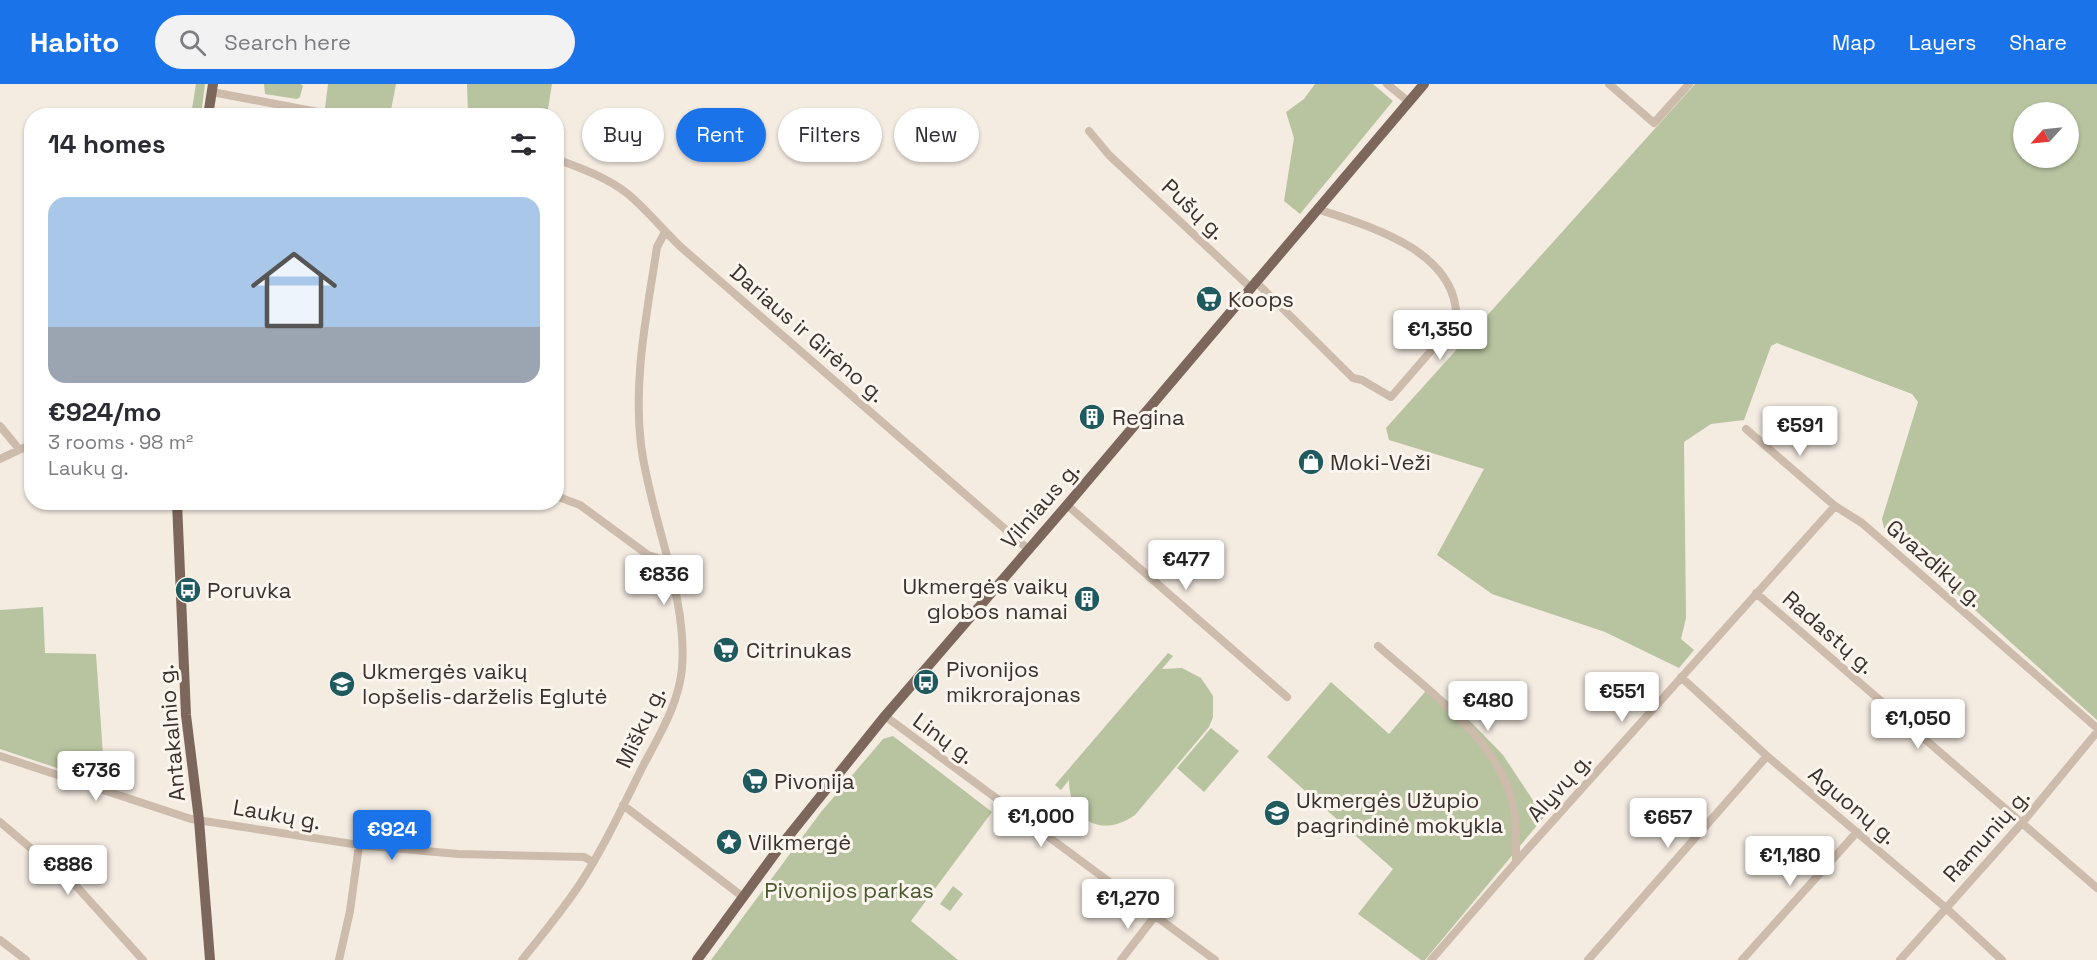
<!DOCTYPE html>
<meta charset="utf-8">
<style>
body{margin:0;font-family:"Space Grotesk",sans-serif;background:#f2f2f3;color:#2b2b33;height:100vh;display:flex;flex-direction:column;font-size:22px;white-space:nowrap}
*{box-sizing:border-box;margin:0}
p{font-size:20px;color:#7c7c81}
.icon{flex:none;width:33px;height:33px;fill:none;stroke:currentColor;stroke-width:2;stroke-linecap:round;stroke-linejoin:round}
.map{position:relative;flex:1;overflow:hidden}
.panel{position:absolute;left:24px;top:24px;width:540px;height:402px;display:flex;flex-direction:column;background:#fff;border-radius:24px;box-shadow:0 2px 4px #0004}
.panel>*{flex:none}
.guide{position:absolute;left:582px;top:24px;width:570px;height:54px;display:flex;gap:12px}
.needle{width:39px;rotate:243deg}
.controls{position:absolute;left:2013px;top:18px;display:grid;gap:12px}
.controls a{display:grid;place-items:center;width:66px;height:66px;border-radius:50%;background:#fff;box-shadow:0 2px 4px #0004;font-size:30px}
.price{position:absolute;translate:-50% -51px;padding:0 14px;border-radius:6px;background:#fff;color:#222;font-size:20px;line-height:39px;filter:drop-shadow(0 2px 3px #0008)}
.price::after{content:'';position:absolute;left:50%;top:36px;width:18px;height:14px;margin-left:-9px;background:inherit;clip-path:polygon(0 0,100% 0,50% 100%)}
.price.on{background:#1a73e8;color:#fff}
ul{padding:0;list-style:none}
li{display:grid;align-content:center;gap:12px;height:318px;padding:0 24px}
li+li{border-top:2px solid #e1e1e2}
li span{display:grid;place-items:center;height:186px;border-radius:18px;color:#555}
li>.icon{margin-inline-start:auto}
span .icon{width:108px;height:108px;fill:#fffc;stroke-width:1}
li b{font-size:26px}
h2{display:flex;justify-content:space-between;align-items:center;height:72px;padding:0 24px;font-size:26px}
.chip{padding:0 21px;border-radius:27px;background:#fff;box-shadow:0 2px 4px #0004;font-size:21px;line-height:54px}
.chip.on{background:#1a73e8;color:#fff}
header{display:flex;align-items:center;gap:36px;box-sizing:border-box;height:84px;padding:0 30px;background:#1a73e8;color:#fff}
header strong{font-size:28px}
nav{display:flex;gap:33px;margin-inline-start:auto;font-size:21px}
.search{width:420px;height:54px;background:#f2f2f3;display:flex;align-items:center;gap:15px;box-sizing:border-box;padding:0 21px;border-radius:33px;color:#7c7c81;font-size:22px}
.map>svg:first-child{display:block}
.green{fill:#b8c4a0;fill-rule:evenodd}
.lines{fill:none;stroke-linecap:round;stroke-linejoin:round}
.minor{stroke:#cdbbac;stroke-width:8}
.major{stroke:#7d675c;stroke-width:10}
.labels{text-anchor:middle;stroke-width:6;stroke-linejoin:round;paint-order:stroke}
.street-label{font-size:22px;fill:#3b302b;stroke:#fbf5ee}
.poi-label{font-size:22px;fill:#3b302b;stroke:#fbf5ee;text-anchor:start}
.park-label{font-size:22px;fill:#4a5a2e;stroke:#fbf5ee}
</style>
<header>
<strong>Habito</strong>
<div class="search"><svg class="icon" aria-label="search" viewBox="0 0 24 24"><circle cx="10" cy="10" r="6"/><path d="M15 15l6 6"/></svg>Search here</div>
<nav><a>Map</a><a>Layers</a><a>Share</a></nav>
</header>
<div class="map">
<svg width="2097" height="876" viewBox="0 0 2097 876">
<rect width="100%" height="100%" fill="#f4ebe1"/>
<!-- green -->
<path class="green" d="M196,0H205L201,31H191Z
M264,0H301L303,2L300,13L297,15L265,10Z
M328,0H396L390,31L324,32Z
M467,0H552L547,31H468Z
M1315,0H1373L1393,17L1300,130L1284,117L1294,54L1286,28L1304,15Z
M1695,0H2097V636L1884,444L1882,435L1918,318L1912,310L1777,259L1771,262L1744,336L1711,340L1684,358L1686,534L1681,555L1694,566L1679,584L1605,548L1492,510L1437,471L1484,385L1389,356L1386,344ZM2024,28H2068V74H2024Z
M43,523L45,569L96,570L105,700L0,665V526Z
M1168,569L1173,572L1162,585L1182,584L1201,594L1213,612V633L1209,643L1135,731C1101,755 1069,736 1069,696L1061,706L1055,701Z
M1331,598L1389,650L1430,602L1473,640L1503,671L1544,733L1425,876H1421L1358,830L1393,785L1267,673Z
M1211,644L1239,667L1204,708L1177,684Z
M893,652L992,728L911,837L958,876H711L821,728L883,655Z
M953,802L963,810L950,827L940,820Z"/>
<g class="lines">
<!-- minor -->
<path class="minor" d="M1387,0L1409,18
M1609,0L1654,39L1689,0
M212,8L339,32
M1089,47L1109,71L1250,203
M556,75C581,84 608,94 628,110C647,126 664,147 682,164L1028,465
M1255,197L1353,294L1362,296L1391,313L1456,238C1461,168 1370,142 1317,125
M0,342L19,365
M1746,345L1835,422L1862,439L2097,644
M0,375L32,360
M556,412L580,421L648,471L667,477
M1067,421L1287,613
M1756,509L2097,804
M1378,562C1425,604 1492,650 1511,713C1517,734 1516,757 1516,778
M1681,593L1767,672L1946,824L2002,876
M885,632L1215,876
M0,672L191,735L359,761L458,770L584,773L593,778
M623,721L743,813
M0,738L78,804L143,876
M0,856L26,876
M339,876L350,827L359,761
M522,876C542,851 562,827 580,800C604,763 624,720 644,680C660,650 679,619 682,584C688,512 650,433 641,361C633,295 647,229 657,163L665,148
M1121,876L1155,832
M1431,876L1516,778L1835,422
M1588,876L1767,672
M1742,876L1857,748
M1900,876L2022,739L2097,648"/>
<!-- major -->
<path class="major" d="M208,32L213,0
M177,418L186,631L199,736L210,876
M697,876L779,764L885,632L1067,421L1424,0"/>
</g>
<!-- icons -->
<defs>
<g id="supermarket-disc" transform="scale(1.35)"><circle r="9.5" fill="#1f5a5e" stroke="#fbf5ee"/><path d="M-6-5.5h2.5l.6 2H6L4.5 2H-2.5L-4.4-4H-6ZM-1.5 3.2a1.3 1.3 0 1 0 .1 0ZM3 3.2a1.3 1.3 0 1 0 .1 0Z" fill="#fff"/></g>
<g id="building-disc" transform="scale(1.35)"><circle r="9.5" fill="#1f5a5e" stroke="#fbf5ee"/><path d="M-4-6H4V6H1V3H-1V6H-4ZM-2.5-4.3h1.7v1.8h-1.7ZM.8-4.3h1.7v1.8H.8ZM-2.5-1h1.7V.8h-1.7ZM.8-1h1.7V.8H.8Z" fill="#fff"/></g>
<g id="shop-disc" transform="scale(1.35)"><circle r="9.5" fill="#1f5a5e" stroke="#fbf5ee"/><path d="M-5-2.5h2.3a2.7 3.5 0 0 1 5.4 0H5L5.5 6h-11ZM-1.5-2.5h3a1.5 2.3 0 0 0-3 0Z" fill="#fff"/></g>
<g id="bus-disc" transform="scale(1.35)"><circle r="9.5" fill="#1f5a5e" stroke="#fbf5ee"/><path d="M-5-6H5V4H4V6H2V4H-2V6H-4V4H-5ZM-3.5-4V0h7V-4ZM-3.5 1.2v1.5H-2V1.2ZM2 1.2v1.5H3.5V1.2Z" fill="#fff"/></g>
<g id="school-disc" transform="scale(1.35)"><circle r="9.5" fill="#1f5a5e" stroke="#fbf5ee"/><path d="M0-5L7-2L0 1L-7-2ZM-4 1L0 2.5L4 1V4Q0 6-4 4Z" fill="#fff"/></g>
<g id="sight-disc" transform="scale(1.35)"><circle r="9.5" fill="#1f5a5e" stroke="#fbf5ee"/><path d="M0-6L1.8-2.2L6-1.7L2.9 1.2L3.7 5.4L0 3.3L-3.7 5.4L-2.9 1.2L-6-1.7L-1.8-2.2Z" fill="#fff"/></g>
</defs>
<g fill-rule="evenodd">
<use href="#supermarket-disc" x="1209" y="215"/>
<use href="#building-disc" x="1092" y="333"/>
<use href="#shop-disc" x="1311" y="378"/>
<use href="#bus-disc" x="188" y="506"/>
<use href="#building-disc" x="1087" y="515"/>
<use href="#supermarket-disc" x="726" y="566"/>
<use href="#bus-disc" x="926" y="598"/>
<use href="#school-disc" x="342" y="600"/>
<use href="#supermarket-disc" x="755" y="697"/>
<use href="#school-disc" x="1277" y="729"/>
<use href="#sight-disc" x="729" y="758"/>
</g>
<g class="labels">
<!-- street labels -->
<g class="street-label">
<text transform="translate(1194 125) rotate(43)" y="8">Pušų g.</text>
<text transform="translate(808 249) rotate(41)" y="8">Dariaus ir Girėno g.</text>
<text transform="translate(1040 421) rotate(-49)" y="8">Vilniaus g.</text>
<text transform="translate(1935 479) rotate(41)" y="8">Gvazdikų g.</text>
<text transform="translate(1829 548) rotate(41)" y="8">Radastų g.</text>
<text transform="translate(640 643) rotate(-65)" y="8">Miškų g.</text>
<text transform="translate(171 649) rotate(-95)" y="8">Antakalnio g.</text>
<text transform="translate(944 654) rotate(36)" y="8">Linų g.</text>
<text transform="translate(1559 703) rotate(-48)" y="8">Alyvų g.</text>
<text transform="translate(1853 721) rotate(40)" y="8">Aguonų g.</text>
<text transform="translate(277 730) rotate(10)" y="8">Laukų g.</text>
<text transform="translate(1986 751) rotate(-48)" y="8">Ramunių g.</text>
</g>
<!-- poi labels -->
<g class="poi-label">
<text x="1228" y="223">Koops</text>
<text x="1112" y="341">Regina</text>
<text x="1330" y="386">Moki-Veži</text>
<text x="1068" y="510" text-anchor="end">Ukmergės vaikų<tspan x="1068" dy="25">globos namai</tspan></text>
<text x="207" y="514">Poruvka</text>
<text x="746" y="574">Citrinukas</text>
<text x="946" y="593">Pivonijos<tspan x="946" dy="25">mikrorajonas</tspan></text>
<text x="362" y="595">Ukmergės vaikų<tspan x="362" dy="25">lopšelis-darželis Eglutė</tspan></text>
<text x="774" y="705">Pivonija</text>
<text x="1296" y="724">Ukmergės Užupio<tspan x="1296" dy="25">pagrindinė mokykla</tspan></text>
<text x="748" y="766">Vilkmergė</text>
</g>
<!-- park labels -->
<g class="park-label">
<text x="849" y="814">Pivonijos parkas</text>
</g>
</g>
</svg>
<div class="controls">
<a><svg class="needle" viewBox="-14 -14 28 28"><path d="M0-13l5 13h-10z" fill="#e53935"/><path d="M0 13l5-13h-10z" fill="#7c7c81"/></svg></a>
</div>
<b class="price" style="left:1440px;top:277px">€1,350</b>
<b class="price" style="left:1800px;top:373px">€591</b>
<b class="price" style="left:1186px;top:507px">€477</b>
<b class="price" style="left:664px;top:522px">€836</b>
<b class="price" style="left:1622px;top:639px">€551</b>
<b class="price" style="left:1488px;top:648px">€480</b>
<b class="price" style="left:1918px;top:666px">€1,050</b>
<b class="price" style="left:96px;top:718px">€736</b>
<b class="price" style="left:1041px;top:764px">€1,000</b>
<b class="price" style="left:1668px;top:765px">€657</b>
<b class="price on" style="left:392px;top:777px">€924</b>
<b class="price" style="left:1790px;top:803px">€1,180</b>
<b class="price" style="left:68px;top:812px">€886</b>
<b class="price" style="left:1128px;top:846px">€1,270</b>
<div class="guide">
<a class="chip">Buy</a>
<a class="chip on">Rent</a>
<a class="chip">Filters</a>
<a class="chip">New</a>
</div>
<section class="panel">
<h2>14 homes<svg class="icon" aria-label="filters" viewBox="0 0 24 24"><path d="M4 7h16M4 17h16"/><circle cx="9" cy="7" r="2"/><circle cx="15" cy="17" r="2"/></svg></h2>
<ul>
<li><span style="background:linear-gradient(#a9c7e8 70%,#9aa5b1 0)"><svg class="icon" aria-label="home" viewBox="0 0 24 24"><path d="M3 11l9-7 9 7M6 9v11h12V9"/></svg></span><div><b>€924/mo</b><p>3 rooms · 98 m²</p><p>Laukų g.</p></div></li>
</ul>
</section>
</div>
